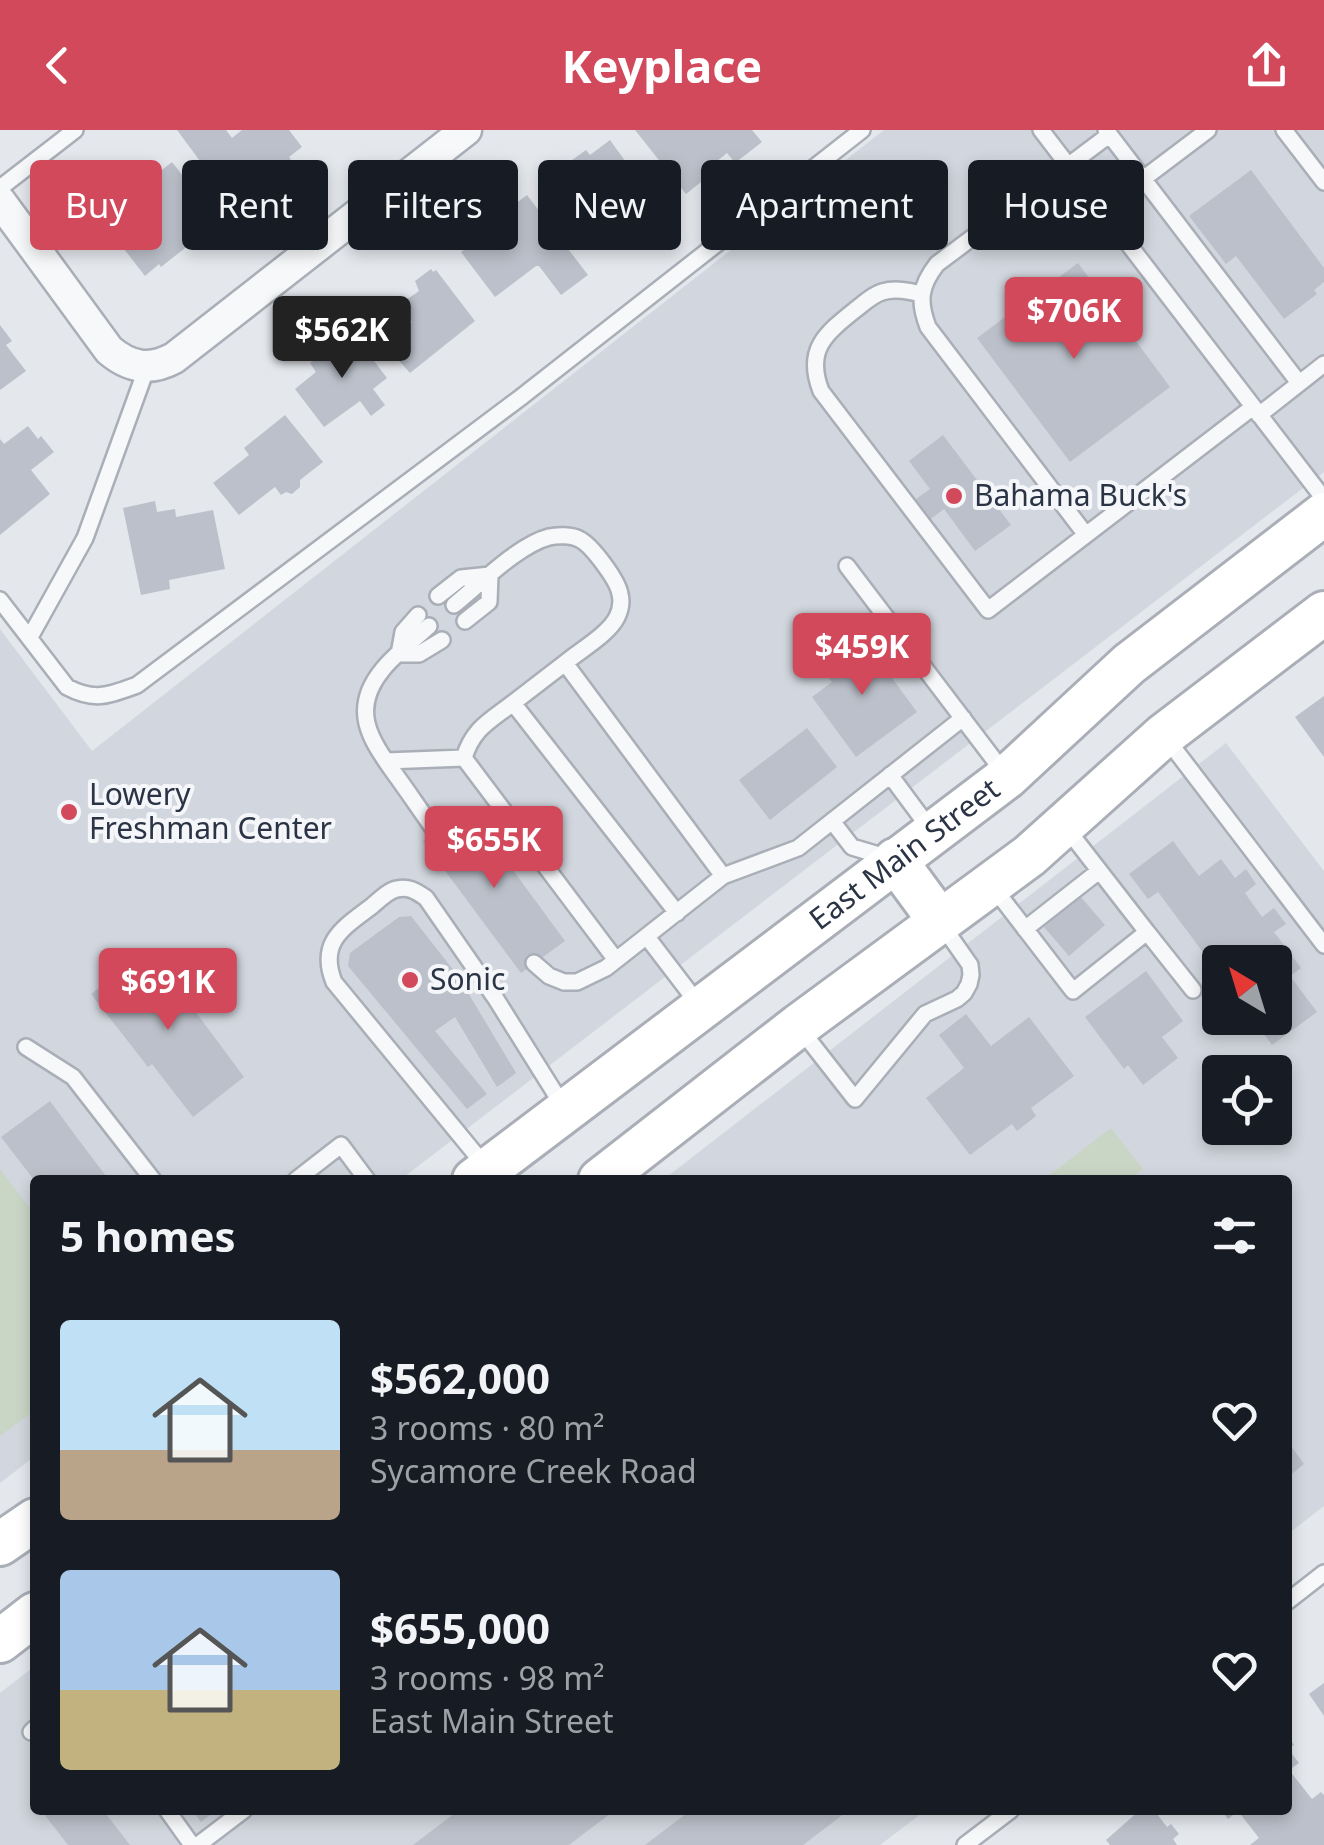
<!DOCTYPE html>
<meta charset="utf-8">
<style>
body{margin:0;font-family:"Noto Sans",sans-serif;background:#242831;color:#f1f3f6;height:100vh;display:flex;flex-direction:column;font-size:38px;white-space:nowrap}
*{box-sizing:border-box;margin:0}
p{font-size:32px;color:#9ea1a6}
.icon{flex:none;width:55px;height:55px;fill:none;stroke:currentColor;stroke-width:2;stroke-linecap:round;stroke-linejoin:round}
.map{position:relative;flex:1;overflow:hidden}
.sheet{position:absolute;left:30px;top:1045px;width:1262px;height:640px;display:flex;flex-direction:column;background:#171b24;border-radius:10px;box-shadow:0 5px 15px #0003}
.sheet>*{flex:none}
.guide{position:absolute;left:30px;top:30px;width:1265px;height:90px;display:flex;gap:20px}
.needle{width:65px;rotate:322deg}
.buttons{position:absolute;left:1202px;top:815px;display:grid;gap:20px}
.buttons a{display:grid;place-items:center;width:90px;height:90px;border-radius:10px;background:#171b24;box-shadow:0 5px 15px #0003;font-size:50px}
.price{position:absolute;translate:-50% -85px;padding:0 22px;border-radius:10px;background:#d1495b;color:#fff;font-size:32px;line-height:65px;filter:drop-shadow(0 2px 5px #0008)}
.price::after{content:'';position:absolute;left:50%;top:60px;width:30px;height:22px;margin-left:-15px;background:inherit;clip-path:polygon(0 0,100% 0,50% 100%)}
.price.active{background:#222;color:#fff}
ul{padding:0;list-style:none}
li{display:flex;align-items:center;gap:30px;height:250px;padding:0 30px}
li span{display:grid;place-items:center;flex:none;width:280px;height:200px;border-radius:10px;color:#555}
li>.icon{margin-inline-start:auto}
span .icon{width:120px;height:120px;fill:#fffc;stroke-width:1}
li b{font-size:42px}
h2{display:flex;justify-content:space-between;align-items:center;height:120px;padding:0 30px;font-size:42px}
.pill{padding:0 35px;border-radius:10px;background:#171b24;box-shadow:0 5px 15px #0003;font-size:35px;line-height:90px}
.pill.active{background:#d1495b;color:#fff}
header{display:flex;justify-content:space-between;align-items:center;height:130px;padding:0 30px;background:#d1495b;color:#fff;font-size:45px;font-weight:700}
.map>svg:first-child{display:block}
.built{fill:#d2d6de;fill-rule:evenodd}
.green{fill:#c9d6c5}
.building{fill:#bbc0ca}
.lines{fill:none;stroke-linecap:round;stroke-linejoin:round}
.service-casing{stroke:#a9aeb7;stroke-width:20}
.minor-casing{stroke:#a9aeb7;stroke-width:35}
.secondary-casing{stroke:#a9aeb7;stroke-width:48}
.service{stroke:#f7f8fa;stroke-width:15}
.minor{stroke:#f7f8fa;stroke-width:30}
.secondary{stroke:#fff;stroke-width:42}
.poi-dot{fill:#d1495b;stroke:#f4f6f9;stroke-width:4}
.labels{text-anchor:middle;stroke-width:8;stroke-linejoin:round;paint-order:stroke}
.poi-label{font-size:30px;fill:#2b3445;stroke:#f4f6f9;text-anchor:start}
.street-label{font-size:30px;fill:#2b3445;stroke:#f4f6f9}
</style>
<header><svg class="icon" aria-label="back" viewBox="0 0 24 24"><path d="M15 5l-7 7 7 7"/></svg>Keyplace<svg class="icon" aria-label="share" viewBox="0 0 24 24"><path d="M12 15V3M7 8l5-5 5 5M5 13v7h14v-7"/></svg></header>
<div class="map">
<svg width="1324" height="1715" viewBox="0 0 1324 1715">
<rect width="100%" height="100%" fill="#e4e7ec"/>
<!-- built -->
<path class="built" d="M884,0H1324V342L400,1050H35V1326L0,1353V499L92,621Z
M1226,613L1324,741V1376L1288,1404V1050H663ZM1220,832H1275V888H1220ZM1220,942H1275V998H1220Z
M35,1536V1680H926L880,1715H0V1563Z"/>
<!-- green -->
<path class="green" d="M1111,998L1143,1039L1129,1050H1055L1051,1044Z
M0,1039L35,1085V1280L0,1306Z"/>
<!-- building -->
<path class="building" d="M177,0H226L232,8L242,0H289L302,17L289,27L291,29L260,52L256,46L252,48L256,53L236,67L226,53L220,58Z
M635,0H752L762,12L735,33L727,23L711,36L715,41L686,64Z
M610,10L641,53L597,86L606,97L658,57L680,87L649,111L634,90L604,112L589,91L581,97L550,56L563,47L558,40L586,20L590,25Z
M172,32L217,89L197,105L199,107L161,137L159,134L145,146L82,65L112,42L130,65Z
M1251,40L1324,138V152L1314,160L1317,164L1284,189L1236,126L1226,134L1189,86Z
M527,65L588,145L561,165L539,136H536L495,167L461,122L472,114L469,110L499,87L501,91L509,85L506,81Z
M1078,133L1170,257L1070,332L977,208Z
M431,139L433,142L436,140L475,191L410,243L385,215L412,192L399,175L419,161L415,151Z
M0,195L12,211L6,215L26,241L0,260Z
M352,202L387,248L373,259L385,275L371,286L360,271L324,297L295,259L316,242L310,233Z
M285,285L323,332L300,350V357L292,364L286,362L281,365L275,357L239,385L213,353L249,325L244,318Z
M28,296L38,309L41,306L54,322L31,340L50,364L0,405V309L4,314Z
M943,305L1011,395L975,421L944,379L924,394L909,374L930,359L909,331Z
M155,371L157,382L175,379L176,387L213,380L225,439L169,450L170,459L141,465L123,378Z
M861,506L917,582L856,627L812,567L832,552L820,536Z
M1324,566V627L1295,587Z
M807,598L837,637L770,690L739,650Z
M468,679L565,811L521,843L423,711Z
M1173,711L1199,746L1221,729L1235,748L1246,739L1256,754L1245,763L1262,787L1274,778L1286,794L1274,802L1301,838L1290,846L1317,882L1272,915L1252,888H1275V832H1220V845L1158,762L1148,769L1129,744Z
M1080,766L1105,795L1069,826L1044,797Z
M411,786L458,846L516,943L497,957L455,887L435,901L487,964L467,979L348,836L350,823L399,787Z
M149,819L244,947L193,987L152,934L148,937L91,864Z
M1146,841L1183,891L1162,907L1178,928L1143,955L1128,935L1124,939L1085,887Z
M966,884L991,916L1029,887L1074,946L1031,978L1036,986L1017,1001L1012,994L970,1025L926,968L964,938L939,905Z
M50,971L78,1009L109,1050H34L1,1007Z
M1288,1312L1304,1334L1288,1347Z
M1324,1553V1586L1309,1564Z
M1288,1606L1294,1615L1288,1619L1299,1633L1289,1640L1312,1669L1321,1662L1324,1665V1715H1250L1259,1708L1238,1681L1228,1689L1221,1680H1288Z
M41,1680H103L130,1715H68Z
M192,1680H216L201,1692Z
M459,1680H615L569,1715H413Z
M691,1680H849L803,1715H645Z
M1140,1680H1154L1167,1697L1171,1694L1179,1704L1173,1709L1177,1715H1110L1106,1710Z"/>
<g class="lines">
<!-- service casing -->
<g class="service-casing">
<path id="service" d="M1041,0L1324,369
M1106,0L1299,253
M1284,0L1324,52
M1143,49L1208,0
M0,58L75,0
M922,164C909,161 895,158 882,162C872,165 863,174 855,180C825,204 805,220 821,261L988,480L1253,277
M1259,285L1324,234
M1086,405L928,197C918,171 920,156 937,134L1109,5
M847,436L1005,644
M438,466L461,448L490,445L489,472L465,491
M0,470L67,557C95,572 110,565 137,555L520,268L862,0
M454,475C479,455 518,415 549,407C557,405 572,405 579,409C592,415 618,451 620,464C622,472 620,481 617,487C609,504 579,521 565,533L723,746
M418,485L403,502L399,524H419L442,510
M429,496C414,510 396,523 383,539C350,579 369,608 395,644C409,663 422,683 436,702
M30,507L85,408L147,237
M513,573L565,533
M1166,608L1324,815
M386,631L464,628
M890,645L930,699
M832,691L852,717L889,728
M993,757L1073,861L1147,802L1067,699
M1025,799L1099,741
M1147,802L1193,860
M647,807L699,875
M616,830L464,628C473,598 490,591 513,573L677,783
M534,833L549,846L564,852H577L606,838L723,746L798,718L963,588
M801,900L855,969L925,884L957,869L964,863L969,854L971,845L970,835L942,795
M26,917L73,947L153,1050
M486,1037L334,852C318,812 343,798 372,776C379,770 389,760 397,759C409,756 417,762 426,768L496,869L563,976
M296,1050L341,1015L367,1050
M1288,1471L1324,1443
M31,1602L35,1598
M167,1680L192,1715
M198,1715L244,1680
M965,1715L1011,1680"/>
</g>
<!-- minor casing -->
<g class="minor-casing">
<path id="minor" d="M0,71L109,220C130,238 150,241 174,228L466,0"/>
</g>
<!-- secondary casing -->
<g class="secondary-casing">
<g id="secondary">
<path d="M895,730L939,790"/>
<path id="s1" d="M474,1050L1007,647L1129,534L1324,384"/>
<path d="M600,1050L798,896L1029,726L1164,605L1324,483"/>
<path d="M0,1414L35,1390"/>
<path d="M0,1511L35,1484"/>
</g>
</g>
<!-- service -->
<use href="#service" class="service"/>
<!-- minor -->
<use href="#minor" class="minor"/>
<!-- secondary -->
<use href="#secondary" class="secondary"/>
</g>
<!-- markers -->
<g class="poi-dot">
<circle cx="954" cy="366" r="10"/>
<circle cx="69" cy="682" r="10"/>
<circle cx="410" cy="850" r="10"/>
</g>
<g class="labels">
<!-- poi labels -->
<g class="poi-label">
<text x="974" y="376">Bahama Buck's</text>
<text x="89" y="675">Lowery<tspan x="89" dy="34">Freshman Center</tspan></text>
<text x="430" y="860">Sonic</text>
</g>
<!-- street labels -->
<g class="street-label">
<text dy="10" stroke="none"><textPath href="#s1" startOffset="540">East Main Street</textPath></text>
</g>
</g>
</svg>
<div class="buttons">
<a><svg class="needle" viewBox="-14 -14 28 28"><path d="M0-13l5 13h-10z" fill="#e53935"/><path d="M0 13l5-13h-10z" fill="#9ea1a6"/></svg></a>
<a><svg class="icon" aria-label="locate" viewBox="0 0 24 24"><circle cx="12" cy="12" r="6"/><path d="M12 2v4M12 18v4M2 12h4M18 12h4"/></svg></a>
</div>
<b class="price" style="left:1074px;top:232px">$706K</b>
<b class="price active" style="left:342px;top:251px">$562K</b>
<b class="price" style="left:862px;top:568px">$459K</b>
<b class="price" style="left:494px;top:761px">$655K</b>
<b class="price" style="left:168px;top:903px">$691K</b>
<div class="guide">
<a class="pill active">Buy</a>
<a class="pill">Rent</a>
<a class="pill">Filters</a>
<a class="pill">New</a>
<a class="pill">Apartment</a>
<a class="pill">House</a>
</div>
<section class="sheet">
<h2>5 homes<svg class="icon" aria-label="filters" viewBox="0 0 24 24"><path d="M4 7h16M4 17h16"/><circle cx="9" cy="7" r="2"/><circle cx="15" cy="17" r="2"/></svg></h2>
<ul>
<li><span style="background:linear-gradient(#bfe0f5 65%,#b9a48a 0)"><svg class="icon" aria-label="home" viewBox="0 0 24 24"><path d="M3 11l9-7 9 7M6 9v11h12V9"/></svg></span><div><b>$562,000</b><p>3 rooms · 80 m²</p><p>Sycamore Creek Road</p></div><svg class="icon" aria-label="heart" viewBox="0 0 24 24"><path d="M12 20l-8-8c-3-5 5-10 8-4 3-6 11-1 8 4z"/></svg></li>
<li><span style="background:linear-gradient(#a9c7e8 60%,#c2b280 0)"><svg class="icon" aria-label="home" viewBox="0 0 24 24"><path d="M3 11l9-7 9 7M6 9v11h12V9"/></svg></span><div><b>$655,000</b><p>3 rooms · 98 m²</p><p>East Main Street</p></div><svg class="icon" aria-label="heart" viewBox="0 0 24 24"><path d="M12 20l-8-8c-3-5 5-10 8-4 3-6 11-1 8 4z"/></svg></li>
</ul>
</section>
</div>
